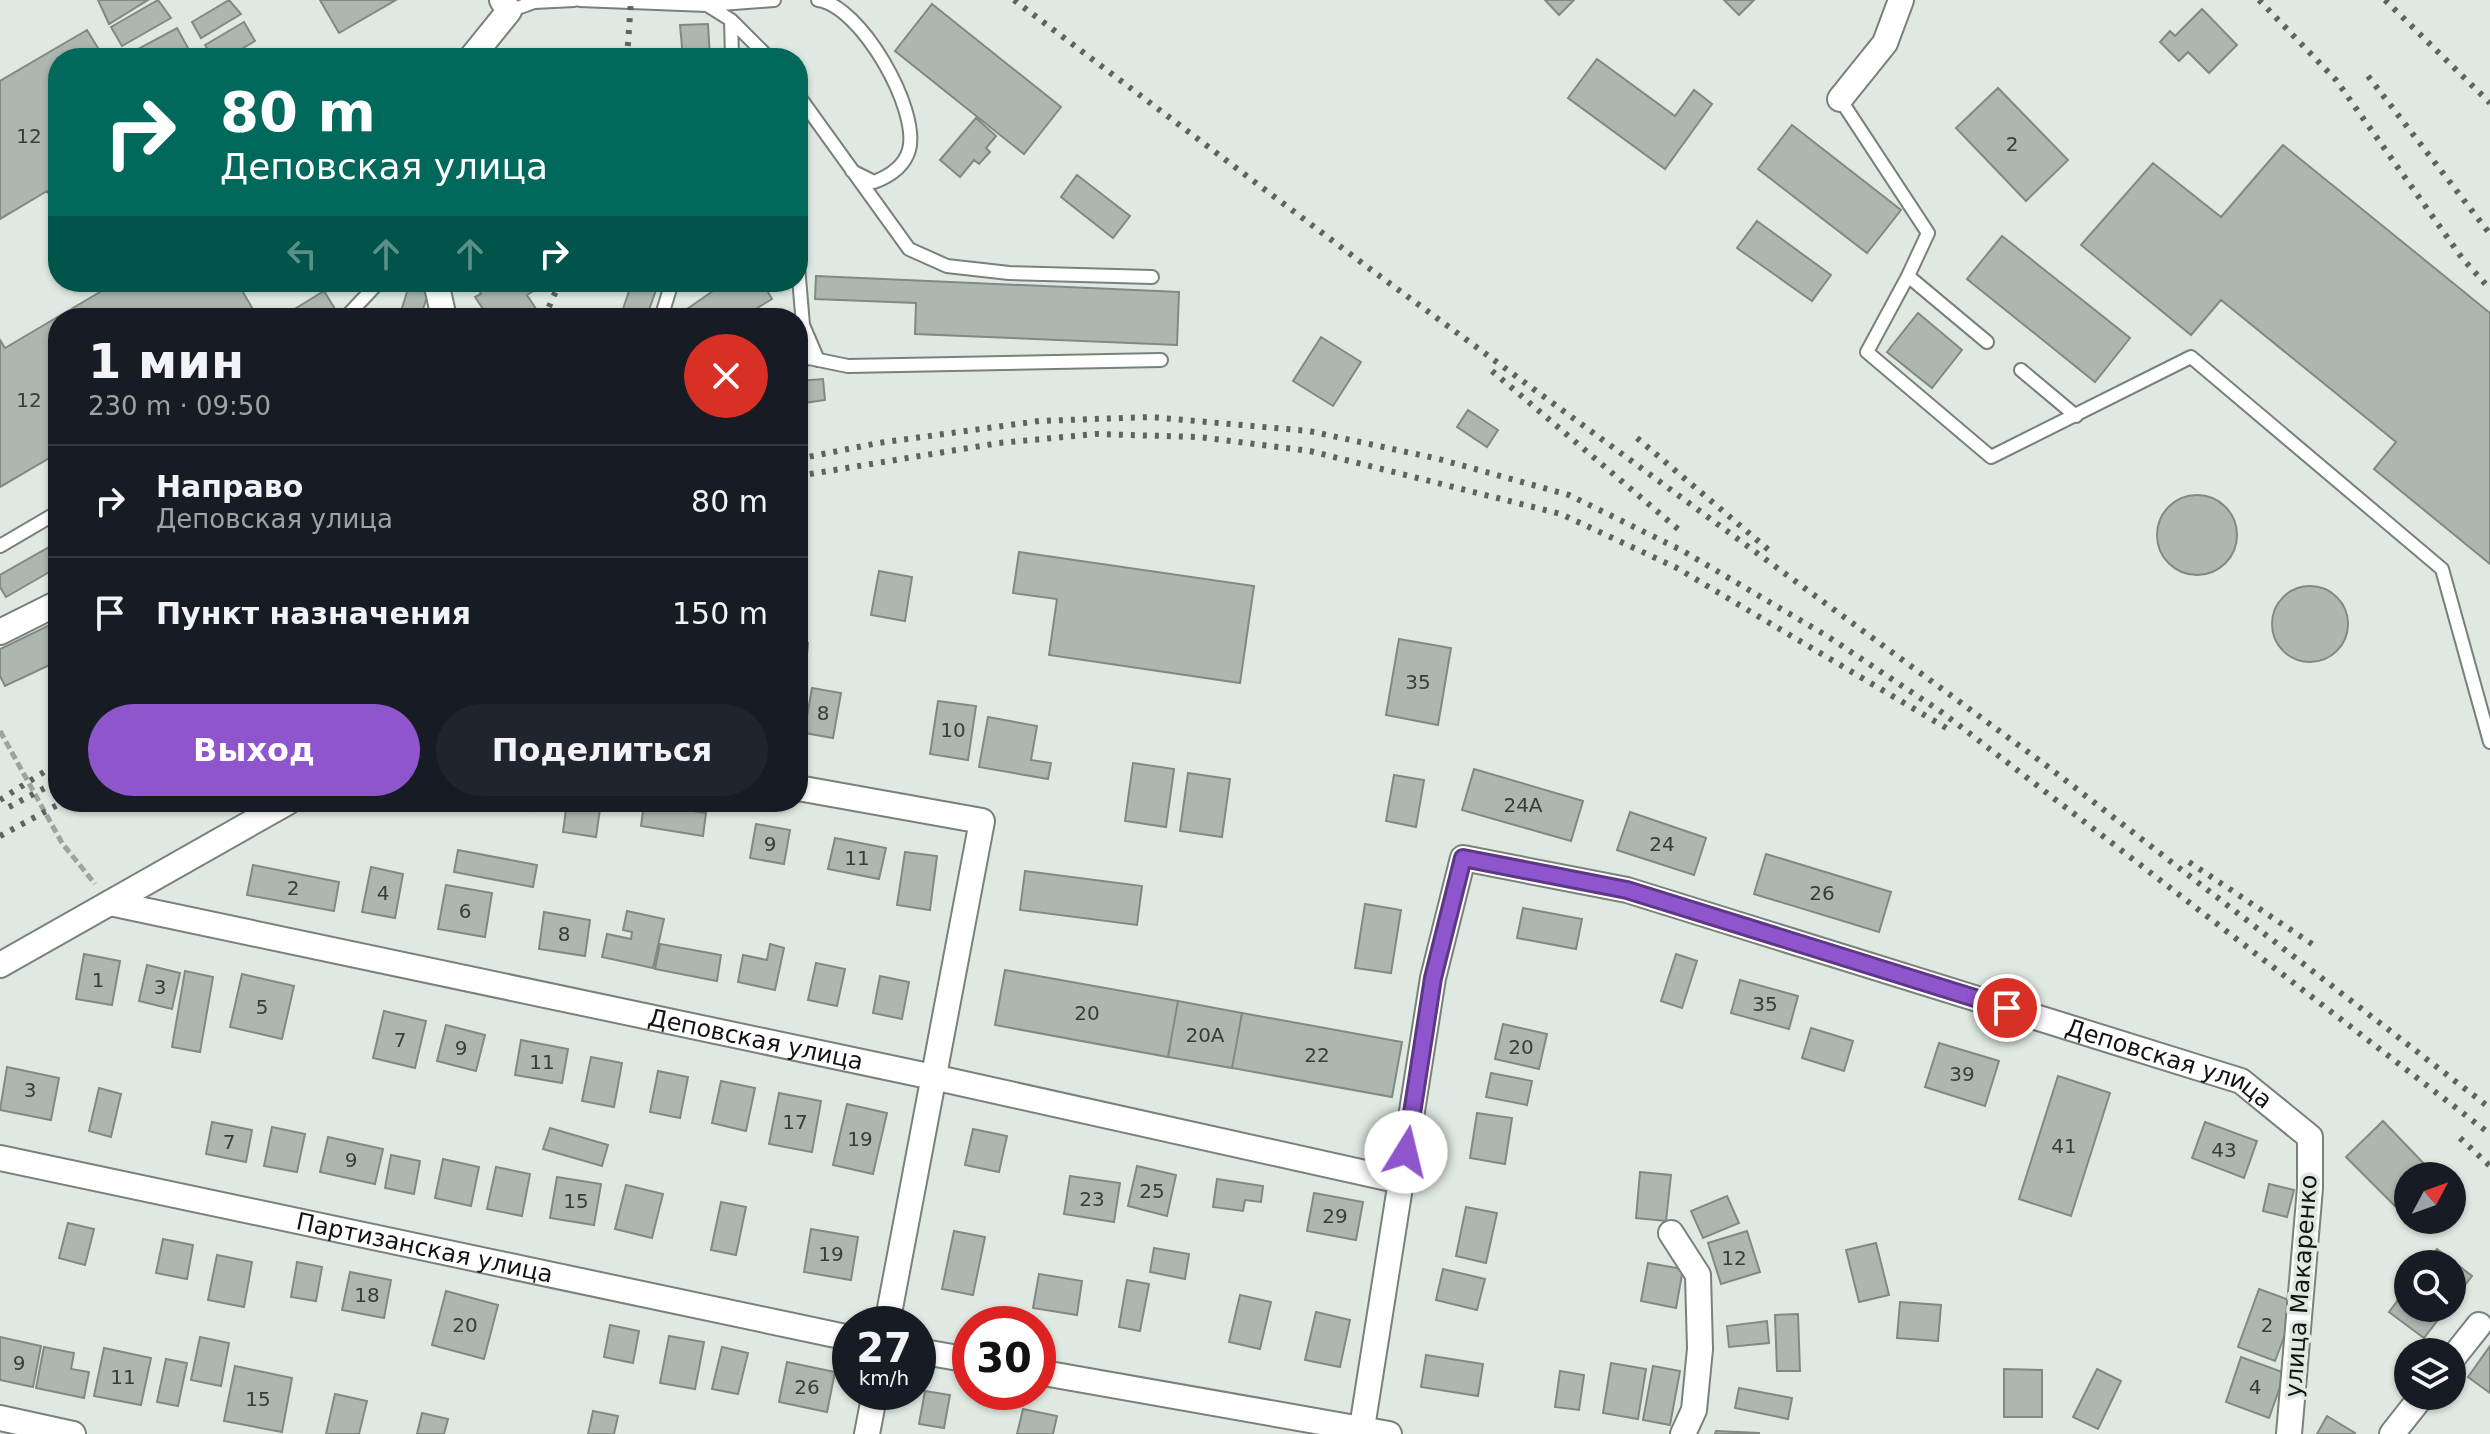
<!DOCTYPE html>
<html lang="ru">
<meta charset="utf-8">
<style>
:root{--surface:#171b24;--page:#20242c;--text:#f1f3f6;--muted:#9ea1a6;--line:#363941;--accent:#8f55cc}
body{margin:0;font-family:"DejaVu Sans",sans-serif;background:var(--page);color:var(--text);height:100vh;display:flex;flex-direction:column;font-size:30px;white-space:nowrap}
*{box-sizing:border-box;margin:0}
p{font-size:26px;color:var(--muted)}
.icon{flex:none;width:44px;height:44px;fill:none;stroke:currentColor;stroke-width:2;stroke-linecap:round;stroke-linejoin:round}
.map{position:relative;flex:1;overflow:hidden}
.drawer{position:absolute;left:48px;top:308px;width:760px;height:504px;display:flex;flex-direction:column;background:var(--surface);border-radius:32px;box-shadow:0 2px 6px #0004}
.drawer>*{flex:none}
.top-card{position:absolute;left:48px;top:48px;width:760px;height:244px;border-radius:32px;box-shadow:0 2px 6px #0004;background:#00695c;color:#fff;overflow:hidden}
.needle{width:52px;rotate:49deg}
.fabs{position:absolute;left:2394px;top:1162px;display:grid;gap:16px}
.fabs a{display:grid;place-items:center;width:72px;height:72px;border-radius:50%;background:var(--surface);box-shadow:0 2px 6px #0004;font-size:40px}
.speed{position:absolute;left:832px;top:1306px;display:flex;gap:16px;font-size:40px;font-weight:700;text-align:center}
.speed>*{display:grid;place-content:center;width:104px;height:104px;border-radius:50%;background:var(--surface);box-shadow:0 2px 6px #0004;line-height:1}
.speed small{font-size:20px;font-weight:400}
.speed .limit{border:12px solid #d22;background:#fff;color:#111}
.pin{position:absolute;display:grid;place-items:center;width:68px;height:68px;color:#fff;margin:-34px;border:4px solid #fff;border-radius:50%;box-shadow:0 2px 8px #0007}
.me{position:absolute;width:88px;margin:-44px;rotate:9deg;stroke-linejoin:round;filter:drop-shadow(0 0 6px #0008)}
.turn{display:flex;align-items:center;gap:28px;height:168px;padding:0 40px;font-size:36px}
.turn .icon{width:104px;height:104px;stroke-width:2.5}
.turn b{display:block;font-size:56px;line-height:68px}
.lanes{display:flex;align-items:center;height:76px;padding:0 40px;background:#0003;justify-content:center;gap:40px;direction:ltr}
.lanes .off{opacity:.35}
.round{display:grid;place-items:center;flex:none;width:84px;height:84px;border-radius:42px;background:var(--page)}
.summary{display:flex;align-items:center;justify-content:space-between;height:136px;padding:0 40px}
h1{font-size:48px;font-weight:600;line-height:60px}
.button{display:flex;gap:16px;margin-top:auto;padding:16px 40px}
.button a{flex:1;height:92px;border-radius:48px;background:var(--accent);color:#fff;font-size:32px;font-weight:600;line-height:92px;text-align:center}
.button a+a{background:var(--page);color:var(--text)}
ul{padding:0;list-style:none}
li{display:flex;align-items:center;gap:24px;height:112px;padding:0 40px;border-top:2px solid var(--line)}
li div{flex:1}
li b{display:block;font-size:30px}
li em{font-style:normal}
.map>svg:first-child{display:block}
</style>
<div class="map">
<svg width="2490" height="1434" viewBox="0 0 2490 1434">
<rect width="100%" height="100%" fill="#dfe9e2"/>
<path fill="#adb7b0" stroke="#808983" stroke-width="2" d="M98,0H148L109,24Z
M158,0L171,18L122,46L111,27Z
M229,0L241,14L201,38L192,22Z
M320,0H396L339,33Z
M1545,0H1574L1559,15Z
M1724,0H1754L1739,15Z
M932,4L1061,107L1024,154L895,51Z
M2202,9L2237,45L2209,73L2188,52L2179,61L2160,42L2170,31L2175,36Z
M244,22L255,41L226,58H213L205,45Z
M708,24L710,58H683L680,25Z
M177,28L188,48L169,58H128L127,55Z
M87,30L104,58H58V209L47,191L0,219V81Z
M258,49L264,58H243Z
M1597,59L1675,116L1694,90L1712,104L1665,169L1568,98Z
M1998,88L2068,160L2026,201L1956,128Z
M976,118L996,136L986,148L990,152L979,164L974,160L960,177L940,160Z
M1792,125L1901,210L1867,253L1758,169Z
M2283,145L2490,313V564L2374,469L2396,442L2221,300L2191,335L2081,245L2153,163L2221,217Z
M1077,175L1130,216L1113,238L1061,197Z
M1757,221L1831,275L1812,301L1737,248Z
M2002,236L2130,338L2095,382L1967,279Z
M816,276L1179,292L1177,345L915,334L916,303L815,299Z
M101,282H237L258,318H58V453L0,487V340L5,348L105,289Z
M410,282H419L430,288L420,318H399Z
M548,282L527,295L536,309L521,318H489L475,297L481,294L476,282Z
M632,282H659L646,318H620Z
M726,282H762L772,299L741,318H674Z
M324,291L335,309L320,318H298L293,310Z
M1918,313L1962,350L1932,388L1887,352Z
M1321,337L1361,362L1333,406L1293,381Z
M823,379L825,400L798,404V381Z
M1468,410L1498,430L1487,447L1457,427Z
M2157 535a40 40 0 1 1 80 0a40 40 0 1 1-80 0Z
M58,542V567L6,597L0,587V575Z
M1019,552L1254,586L1240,683L1049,655L1057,599L1013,593Z
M879,571L912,577L905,621L871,615Z
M2272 624a38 38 0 1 1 76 0a38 38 0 1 1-76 0Z
M58,621V661L5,686L0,676V649Z
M1399,639L1451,648L1438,725L1386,715Z
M798,642L808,643L805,680H798Z
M812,688L841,693L833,738L804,733Z
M938,701L976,706L968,760L930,754Z
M988,717L1037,726L1031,760L1051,763L1048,779L979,767Z
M1133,763L1174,769L1166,827L1125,821Z
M1474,769L1583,801L1571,841L1462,810Z
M1188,773L1230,779L1222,837L1180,831Z
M1394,775L1424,780L1416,827L1386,821Z
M479,802H529L528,811Z
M567,802H601L596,837L563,832Z
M644,804L706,813L703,836L641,826Z
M1630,812L1706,838L1694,875L1617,850Z
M756,824L790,830L784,864L750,858Z
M835,838L886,848L879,879L828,869Z
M458,850L537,865L533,887L454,872Z
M905,852L937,856L930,910L897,905Z
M1766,854L1891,892L1879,932L1754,894Z
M253,865L339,882L334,911L247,895Z
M371,867L403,874L395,918L362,912Z
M1025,871L1142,886L1137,925L1020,910Z
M446,885L492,893L485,937L438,929Z
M1365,904L1401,910L1391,973L1355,968Z
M1523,908L1582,919L1576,949L1517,938Z
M627,911L664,919L653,968L602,957L607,934L631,939L632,932L623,930Z
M544,912L590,920L585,956L539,949Z
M660,944L721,955L717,981L655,969Z
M770,944L784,948L775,990L738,982L743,955L767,960Z
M84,954L120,961L112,1005L76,999Z
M1676,954L1697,961L1682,1008L1661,1001Z
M816,963L845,969L837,1006L808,1000Z
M147,965L180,973L172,1009L139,1001Z
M1005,970L1178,1001L1168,1057L995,1025Z
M185,971L213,977L200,1052L172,1047Z
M242,974L294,986L282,1039L230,1027Z
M880,976L909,982L902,1019L873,1013Z
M1740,980L1798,996L1789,1029L1731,1013Z
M1178,1001L1242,1013L1232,1068L1168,1057Z
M384,1011L426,1021L415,1068L373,1058Z
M1242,1013L1402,1042L1392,1097L1232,1068Z
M1503,1024L1547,1034L1539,1069L1495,1059Z
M446,1025L485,1035L476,1071L437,1061Z
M1811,1028L1853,1041L1844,1071L1802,1058Z
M521,1040L568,1049L562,1083L515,1075Z
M1939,1043L1999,1061L1985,1106L1925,1087Z
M591,1057L622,1063L614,1107L582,1101Z
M7,1067L59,1078L51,1120L0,1110Z
M658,1071L688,1077L680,1118L650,1112Z
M1491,1073L1532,1081L1527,1105L1486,1097Z
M2058,1076L2110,1093L2071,1216L2019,1199Z
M721,1081L755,1088L746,1131L712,1123Z
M99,1088L121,1094L111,1137L89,1131Z
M779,1093L821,1101L812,1152L769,1144Z
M847,1104L887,1113L873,1174L833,1165Z
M1477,1113L1512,1118L1505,1164L1470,1158Z
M2383,1121L2431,1171L2426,1176H2408V1194L2395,1206L2346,1157Z
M212,1122L252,1130L246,1162L206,1154Z
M2205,1122L2257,1141L2244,1178L2192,1158Z
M272,1127L305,1134L297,1172L264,1166Z
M550,1128L608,1145L602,1166L543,1149Z
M973,1129L1007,1136L999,1172L965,1165Z
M328,1137L383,1149L375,1184L320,1172Z
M391,1155L420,1161L414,1194L385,1188Z
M443,1159L479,1167L471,1206L435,1198Z
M1137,1166L1176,1175L1167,1216L1128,1206Z
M496,1167L530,1174L522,1216L487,1209Z
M1640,1172L1671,1175L1666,1221L1636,1218Z
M1070,1176L1120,1183L1114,1222L1064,1214Z
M557,1177L601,1184L594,1225L550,1218Z
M1217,1179L1263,1186L1261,1202L1245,1200L1243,1211L1213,1207Z
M2269,1184L2294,1190L2287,1217L2263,1211Z
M626,1185L663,1194L652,1238L615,1229Z
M1314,1193L1363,1202L1356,1240L1307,1231Z
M1727,1196L1739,1223L1703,1238L1691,1211Z
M721,1202L746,1207L736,1255L711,1250Z
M1466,1207L1497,1213L1486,1263L1456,1256Z
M68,1223L94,1229L85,1265L59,1258Z
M811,1229L858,1237L851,1280L804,1272Z
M954,1231L985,1237L973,1295L942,1289Z
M1747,1231L1760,1272L1721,1284L1708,1243Z
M163,1239L193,1245L187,1279L156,1273Z
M1876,1243L1889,1295L1859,1302L1846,1250Z
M1154,1248L1189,1254L1185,1279L1150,1272Z
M2437,1249L2472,1276L2452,1302V1264H2426Z
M217,1255L252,1262L244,1307L208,1300Z
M297,1262L322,1267L316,1301L291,1297Z
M1648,1263L1683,1269L1676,1308L1641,1301Z
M1443,1269L1485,1279L1477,1310L1436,1300Z
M350,1272L391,1280L384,1318L342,1310Z
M1039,1274L1082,1281L1077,1315L1033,1308Z
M1127,1280L1149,1284L1140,1331L1119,1327Z
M2408,1287V1308H2447L2424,1338L2389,1312Z
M2259,1289L2297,1303L2275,1361L2238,1347Z
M446,1291L498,1305L484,1359L432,1345Z
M1240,1295L1271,1302L1260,1349L1229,1342Z
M1900,1302L1941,1305L1938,1341L1897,1338Z
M1316,1312L1350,1320L1340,1367L1305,1360Z
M1798,1314L1800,1371H1777L1775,1315Z
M1767,1321L1769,1343L1729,1347L1727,1326Z
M610,1325L639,1331L633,1363L604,1357Z
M669,1336L704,1342L695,1389L660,1383Z
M0,1337L41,1346L33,1387L0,1380Z
M200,1337L229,1343L221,1386L191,1380Z
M2490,1346V1393L2468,1377Z
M44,1347L74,1353L71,1369L89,1372L84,1398L36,1388Z
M722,1347L748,1353L738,1394L712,1389Z
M104,1348L151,1358L141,1405L94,1396Z
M1426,1355L1483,1364L1478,1396L1421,1387Z
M2241,1357L2285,1373L2269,1418L2226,1402Z
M166,1359L187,1363L178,1406L157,1402Z
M787,1362L835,1372L827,1412L779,1402Z
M1611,1363L1646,1369L1638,1419L1603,1413Z
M235,1366L292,1378L282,1432L224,1421Z
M1653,1366L1680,1371L1670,1425L1643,1420Z
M2004,1369L2042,1370V1417H2004Z
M2097,1369L2121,1381L2098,1429L2073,1417Z
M1560,1371L1584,1375L1579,1410L1555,1407Z
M1739,1388L1792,1398L1788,1419L1735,1408Z
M925,1391L950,1395L944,1428L919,1424Z
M335,1394L367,1401L359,1434H326Z
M1023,1409L1057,1416L1053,1434H1017Z
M593,1411L618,1416L614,1434H588Z
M422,1413L448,1419L444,1434H417Z
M2327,1416L2355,1433L2354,1434H2317Z
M1716,1431L1759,1433V1434H1715Z"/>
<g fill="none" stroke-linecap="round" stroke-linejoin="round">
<defs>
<path id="lane" d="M580,0L707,5L731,20L769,58
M818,0C860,5 920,109 909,150C904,167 890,176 874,182L852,171
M707,5L774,0
M509,11L534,2L574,0
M731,20L732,58
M798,95L909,249L947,266L1009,273L1152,277
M1840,99L1928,233L1908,276L1987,342
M798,266L803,325L818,360
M1908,276L1867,352L1991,457L2191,357L2442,569L2490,742
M345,318L379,282
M661,318L672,282
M798,361L809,358L848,366L1161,360
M2021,370L2076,416
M0,546L58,512"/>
<g id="street">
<path d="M471,58L509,11L502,0"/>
<path d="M1840,99L1885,43L1901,0"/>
<path d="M436,282L444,318"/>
<path d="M0,632L58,603"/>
<path d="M798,788L982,821L887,1324"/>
<path id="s1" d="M110,903L933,1077L1401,1181"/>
<path d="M0,965L288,802"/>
<path id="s2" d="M0,1158L850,1338"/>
<path d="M1671,1233L1698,1275L1700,1349L1694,1410L1683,1434"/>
<path d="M918,1351L970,1360"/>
<path d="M2452,1359L2479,1325"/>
<path d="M1038,1372L1389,1434"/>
<path d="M0,1418L73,1434"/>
<path d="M867,1434L875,1392"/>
<path id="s3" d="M1361,1434L1433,978L1463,858L1627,890L2241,1081L2310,1137V1188L2289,1434"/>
<path d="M2392,1434L2422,1396"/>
</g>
</defs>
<use href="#lane" stroke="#78817a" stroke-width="16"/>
<use href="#street" stroke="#78817a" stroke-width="28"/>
<path stroke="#9ca49f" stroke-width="5" stroke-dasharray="8 4" stroke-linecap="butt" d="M0,731L62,843L95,884"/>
<use href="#lane" stroke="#fff" stroke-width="12"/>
<use href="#street" stroke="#fff" stroke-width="24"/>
<path stroke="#5e6360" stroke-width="6" stroke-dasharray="4 8" stroke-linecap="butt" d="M1014,0L1366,266L2047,766L2490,1108
M2259,0L2336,80L2462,258L2490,289
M2385,0L2490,103
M627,58L631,0
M2368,76L2490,234
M544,318L560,282
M1492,371L1678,529
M1637,438L1770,551
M798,459L878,443L1039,421L1151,417L1309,431L1439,459L1569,495L1683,551L1827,636L1943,713L2490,1134
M798,476L999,443L1096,434L1198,437L1310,451L1561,514L1677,568L1953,732
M0,800L58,763
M9,807L58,781
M0,836L63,802
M2189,862L2315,946
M2460,1138L2490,1166"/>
</g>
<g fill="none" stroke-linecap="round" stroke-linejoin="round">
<defs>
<path id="route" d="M1406,1152L1433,978L1463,858L1627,890L2007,1008"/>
</defs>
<use href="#route" stroke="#5d3785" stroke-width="20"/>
<use href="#route" stroke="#8f55cc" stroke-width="14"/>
</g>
<g text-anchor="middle" stroke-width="7" stroke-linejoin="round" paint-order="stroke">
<g font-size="20" fill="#383d3a">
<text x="29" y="143">12</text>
<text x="2012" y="151">2</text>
<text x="29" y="407">12</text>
<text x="1418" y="689">35</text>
<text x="823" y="720">8</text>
<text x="953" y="737">10</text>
<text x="1523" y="812">24А</text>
<text x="770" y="851">9</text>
<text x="1662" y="851">24</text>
<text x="857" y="865">11</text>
<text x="293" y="895">2</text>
<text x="383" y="900">4</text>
<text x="1822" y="900">26</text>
<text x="465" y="918">6</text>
<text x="564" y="941">8</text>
<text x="98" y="987">1</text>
<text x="160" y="994">3</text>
<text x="1765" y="1011">35</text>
<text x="262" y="1014">5</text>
<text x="1087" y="1020">20</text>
<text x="1205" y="1042">20А</text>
<text x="400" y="1047">7</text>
<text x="1521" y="1054">20</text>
<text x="461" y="1055">9</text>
<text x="1317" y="1062">22</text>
<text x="542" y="1069">11</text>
<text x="1962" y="1081">39</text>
<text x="30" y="1097">3</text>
<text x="795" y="1129">17</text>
<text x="860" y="1146">19</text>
<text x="229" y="1149">7</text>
<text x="2064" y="1153">41</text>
<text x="2224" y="1157">43</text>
<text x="351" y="1167">9</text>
<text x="1152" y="1198">25</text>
<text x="1092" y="1206">23</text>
<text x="576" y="1208">15</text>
<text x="1335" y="1223">29</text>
<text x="831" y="1261">19</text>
<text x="1734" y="1265">12</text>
<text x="367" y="1302">18</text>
<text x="465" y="1332">20</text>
<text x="2267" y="1332">2</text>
<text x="19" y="1370">9</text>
<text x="123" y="1384">11</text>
<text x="807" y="1394">26</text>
<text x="2255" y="1394">4</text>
<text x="258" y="1406">15</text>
</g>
<g font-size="24" fill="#111412" stroke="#dfe9e2">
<text dy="8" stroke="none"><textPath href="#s1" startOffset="660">Деповская улица</textPath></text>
<text dy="8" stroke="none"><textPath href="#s3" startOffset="1322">Деповская улица</textPath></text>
<text dy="8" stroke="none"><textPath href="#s2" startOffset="434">Партизанская улица</textPath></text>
<text transform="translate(2301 1286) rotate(-86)" y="8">улица Макаренко</text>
</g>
</g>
</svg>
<div class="fabs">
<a><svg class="needle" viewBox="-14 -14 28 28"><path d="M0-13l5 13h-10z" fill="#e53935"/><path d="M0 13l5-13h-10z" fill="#9ea1a6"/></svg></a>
<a><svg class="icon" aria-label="search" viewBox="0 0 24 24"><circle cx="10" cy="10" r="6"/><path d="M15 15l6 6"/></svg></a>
<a><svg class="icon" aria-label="layers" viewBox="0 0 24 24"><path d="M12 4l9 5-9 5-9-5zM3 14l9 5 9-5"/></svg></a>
</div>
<div class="speed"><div>27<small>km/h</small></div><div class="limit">30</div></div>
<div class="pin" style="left:2007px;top:1008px;background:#d93025"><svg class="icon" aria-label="arrive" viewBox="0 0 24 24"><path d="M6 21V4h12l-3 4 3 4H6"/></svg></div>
<svg class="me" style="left:1406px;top:1152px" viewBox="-20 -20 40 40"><circle r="19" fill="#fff"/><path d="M0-13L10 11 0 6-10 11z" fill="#8f55cc"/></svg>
<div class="top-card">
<div class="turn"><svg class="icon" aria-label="right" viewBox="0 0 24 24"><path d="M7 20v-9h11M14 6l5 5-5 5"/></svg><div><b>80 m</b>Деповская улица</div></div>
<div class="lanes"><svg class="icon off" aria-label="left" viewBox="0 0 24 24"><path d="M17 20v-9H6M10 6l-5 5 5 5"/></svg><svg class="icon off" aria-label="ahead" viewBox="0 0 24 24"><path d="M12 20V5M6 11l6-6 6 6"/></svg><svg class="icon off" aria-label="ahead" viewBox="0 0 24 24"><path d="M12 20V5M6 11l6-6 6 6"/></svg><svg class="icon" aria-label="right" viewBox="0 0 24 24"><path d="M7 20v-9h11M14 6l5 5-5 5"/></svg></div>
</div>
<section class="drawer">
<div class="summary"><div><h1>1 мин</h1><p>230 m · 09:50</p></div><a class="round" style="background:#d93025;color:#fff"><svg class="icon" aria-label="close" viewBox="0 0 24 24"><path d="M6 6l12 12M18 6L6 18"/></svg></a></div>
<ul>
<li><svg class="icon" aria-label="right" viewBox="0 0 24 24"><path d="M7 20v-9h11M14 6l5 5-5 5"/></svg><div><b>Направо</b><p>Деповская улица</p></div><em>80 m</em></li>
<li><svg class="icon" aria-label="arrive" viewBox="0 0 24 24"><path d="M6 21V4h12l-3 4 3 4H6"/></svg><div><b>Пункт назначения</b></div><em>150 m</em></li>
</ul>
<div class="button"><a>Выход</a><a>Поделиться</a></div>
</section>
</div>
